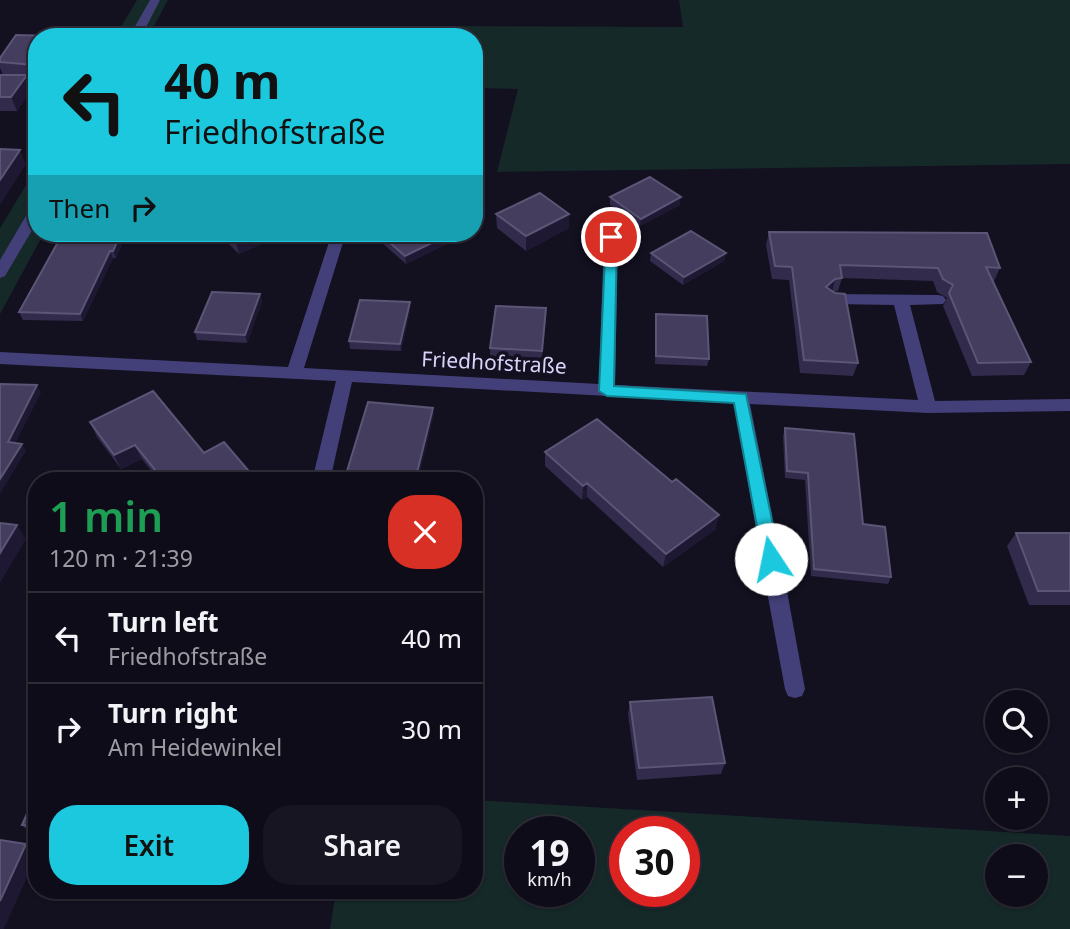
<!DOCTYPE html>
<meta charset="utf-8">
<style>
:root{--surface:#0e0c18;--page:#171521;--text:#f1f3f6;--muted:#9b9ba2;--line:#2e2c37;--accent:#1cc8de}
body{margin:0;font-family:"Noto Sans",sans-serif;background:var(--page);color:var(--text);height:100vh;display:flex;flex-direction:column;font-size:26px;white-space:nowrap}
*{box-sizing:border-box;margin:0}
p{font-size:23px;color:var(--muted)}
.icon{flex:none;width:38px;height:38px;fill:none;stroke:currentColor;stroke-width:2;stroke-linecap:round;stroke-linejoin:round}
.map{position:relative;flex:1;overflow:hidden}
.panel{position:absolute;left:28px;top:472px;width:455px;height:427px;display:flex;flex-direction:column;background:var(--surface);border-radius:28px;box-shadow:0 2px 5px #0004,0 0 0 2px var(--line)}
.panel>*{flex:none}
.guide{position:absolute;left:28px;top:28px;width:455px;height:214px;border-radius:28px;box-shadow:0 2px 5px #0004,0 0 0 2px var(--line);background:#1cc8de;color:#111;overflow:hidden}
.fabs{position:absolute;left:985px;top:690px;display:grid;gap:14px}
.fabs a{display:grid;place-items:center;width:63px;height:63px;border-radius:50%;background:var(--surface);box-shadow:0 2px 5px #0004,0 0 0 2px var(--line);font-size:35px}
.speed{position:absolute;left:504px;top:816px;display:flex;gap:14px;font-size:35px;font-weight:700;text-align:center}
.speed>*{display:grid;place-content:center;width:91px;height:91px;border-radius:50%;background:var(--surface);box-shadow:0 2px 5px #0004,0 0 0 2px var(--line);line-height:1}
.speed small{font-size:18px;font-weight:400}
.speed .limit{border:10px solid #d22;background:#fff;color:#111}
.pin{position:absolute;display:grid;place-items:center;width:60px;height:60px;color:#fff;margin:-30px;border:4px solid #fff;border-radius:50%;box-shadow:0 2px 7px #0007}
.me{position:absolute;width:77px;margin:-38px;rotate:349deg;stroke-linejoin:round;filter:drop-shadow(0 0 5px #0008)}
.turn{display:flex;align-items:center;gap:24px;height:147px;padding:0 21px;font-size:32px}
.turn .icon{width:91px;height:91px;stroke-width:2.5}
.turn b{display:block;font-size:49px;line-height:60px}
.then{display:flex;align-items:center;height:66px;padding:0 21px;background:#0003;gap:14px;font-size:26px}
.round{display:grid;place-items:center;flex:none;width:74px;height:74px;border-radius:28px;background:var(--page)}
.headline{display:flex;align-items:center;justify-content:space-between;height:119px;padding:0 21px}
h1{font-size:42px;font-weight:600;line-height:52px;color:#1e9e55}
.cta{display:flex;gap:14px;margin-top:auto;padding:14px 21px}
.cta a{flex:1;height:80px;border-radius:28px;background:var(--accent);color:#111;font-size:28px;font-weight:600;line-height:80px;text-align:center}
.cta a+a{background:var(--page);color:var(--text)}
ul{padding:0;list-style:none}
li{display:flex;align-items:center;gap:21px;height:91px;padding:0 21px;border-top:2px solid var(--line)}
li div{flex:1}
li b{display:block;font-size:26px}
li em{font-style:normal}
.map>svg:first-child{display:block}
</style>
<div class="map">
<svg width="1070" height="929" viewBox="0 0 1070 929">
<rect width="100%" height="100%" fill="#131020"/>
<path fill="#142928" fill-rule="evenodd" d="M137,0H168L148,37H115Z
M679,0H1070V164L497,172L518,89L474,88V37H430L433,26L683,27Z
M37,167V233H44L0,314V228Z
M474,800L1070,836V929H330L336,891H474ZM520,831H579V891H520ZM625,831H684V891H625ZM998,856H1036V894H998Z"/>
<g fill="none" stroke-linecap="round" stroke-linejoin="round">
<path fill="#434079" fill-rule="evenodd" d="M0,78L37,79V87L0,86Z
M776,578L783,580L786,586L805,689L802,696L795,698L788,696L785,689L766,586L769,580Z"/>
<path fill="#434079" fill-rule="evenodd" d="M150,0H160L141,37H129Z
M37,205V222L5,276L0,278V260L30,209Z
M332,233H346L304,368L599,384L604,237L611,233L618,237L615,385L918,400L894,305L833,304L825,299L833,294L938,295L943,296L946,300L943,304L910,305L935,401L1070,399V411L928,413L750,404L786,586L783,592L776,594L769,592L766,586L734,403L352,382L330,481H312L336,381L0,364V352L288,367Z"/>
</g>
<path fill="#322b4b" d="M37,37V79L28,78L32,89L17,111H0V75H3L0,68V58Z
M610,197L680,205L640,226L610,205Z
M496,214L569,228L526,251L497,228Z
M769,232L1000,268L994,281H993L1031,362L1024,375L972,376L943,306L947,298L937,292L933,281L842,278L838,291L834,292L858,363L853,376L800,373L789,280L772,279L766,245Z
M63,233H127L116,258H113L83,321L23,320L19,312Z
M218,233H286L239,254Z
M379,233H452L453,241L406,264L380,241Z
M651,253H726L724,261L683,285L650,261Z
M260,294L262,302L247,343L197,340L195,332Z
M410,302V310L401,351L350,349L349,341Z
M656,314L709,359L707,366L655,364Z
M546,316L542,358L490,356V348Z
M90,422L204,453L253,476L255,481H159L142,459L121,469L97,437Z
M785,428L863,524L891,577L888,584L811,576L805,480L785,478L783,436Z
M545,452L672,482L716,529L663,567L587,497L582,500L545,466Z
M1016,533H1070V605H1029L1007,546Z
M630,702L725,763L721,774L637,780L628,714Z
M37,791V836H33L22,825Z"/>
<path fill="#1e1832" d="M27,75L32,89L17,111L11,97Z
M20,150L26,164L0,205V180Z
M681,197L680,205L640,226L641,219Z
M569,214V228L526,251V236Z
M121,233H127L116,258L113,251Z
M249,233H286L239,254L235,239Z
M452,233L453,241L406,264L405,256Z
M110,251L113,258L83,321L80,314Z
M726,253L724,261L683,285L684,277Z
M835,279L832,292L826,287Z
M260,294L262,302L247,343L245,335Z
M410,302V310L401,351L400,344Z
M37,385L41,393L12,450L8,442Z
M433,408L434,415L418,481H415Z
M22,444L26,451L0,494V479Z
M135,445L142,459L121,469L114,455Z
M253,476L255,481H244Z
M587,483V497L582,500L583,486Z
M719,515L716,529L663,567L666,554Z
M17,525L26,539L0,583V553Z
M26,844L37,855L4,929H0V901Z"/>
<path fill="#443d5e" stroke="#5b5576" stroke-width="2" d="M16,35L54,36L37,37V61L34,65L0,62V58Z
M0,75H27L11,97H0Z
M0,149L20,150L0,180Z
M650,177L681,197L641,219L610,197Z
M540,193L569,214L526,236L496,214Z
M691,231L726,253L684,277L651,253Z
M769,232L987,233L1000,268L986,267L1031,362L978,363L949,293L953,285L943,279L938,268L840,265L842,278L835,279L826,287L835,293L845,294L858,363L804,360L792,267L775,266Z
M63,233H121L113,251H110L80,314L19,312Z
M229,233H249L235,239Z
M379,233H452L405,256Z
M212,292L260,294L245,335L195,332Z
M360,300L410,302L400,344L349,341Z
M496,306L546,308L542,351L490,348Z
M656,314L707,316L709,359L656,356Z
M0,384L37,385L8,442L22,444L0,479Z
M153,391L204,453L224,442L253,476L244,481H164L135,445L114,455L90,422Z
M368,402L433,408L415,481H344Z
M597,419L672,482L676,479L719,515L666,554L587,483L583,486L545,452Z
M785,428L854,434L863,524L885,527L891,577L814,569L808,473L787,471Z
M0,523L17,525L0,553Z
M1016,533H1070V591H1038Z
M712,697L725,763L639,768L630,702Z
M37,791V827L22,825Z
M0,840L26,844L0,901Z"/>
<path fill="#1cc8de" stroke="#128290" stroke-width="2" d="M606,234L617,237L614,386L746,394L780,559L777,564H765L763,559L734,403L607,396L599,391Z"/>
<g text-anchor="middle" stroke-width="7" stroke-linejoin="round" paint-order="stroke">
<g font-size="21" fill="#d9d4fa" stroke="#131020">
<text transform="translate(494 363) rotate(3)" y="7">Friedhofstraße</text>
</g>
</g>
</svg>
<div class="fabs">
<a><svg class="icon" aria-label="search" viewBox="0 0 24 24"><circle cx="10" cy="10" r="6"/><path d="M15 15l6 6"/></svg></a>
<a>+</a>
<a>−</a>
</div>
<div class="speed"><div>19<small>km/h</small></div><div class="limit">30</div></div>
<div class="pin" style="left:611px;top:237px;background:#d93025"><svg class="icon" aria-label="arrive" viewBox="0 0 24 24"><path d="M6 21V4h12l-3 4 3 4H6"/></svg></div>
<svg class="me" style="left:771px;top:559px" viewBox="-20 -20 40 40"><circle r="19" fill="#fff"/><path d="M0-13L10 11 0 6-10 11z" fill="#1cc8de"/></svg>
<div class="guide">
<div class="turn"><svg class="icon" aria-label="left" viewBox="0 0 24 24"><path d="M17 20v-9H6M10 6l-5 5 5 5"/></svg><div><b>40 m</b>Friedhofstraße</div></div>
<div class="then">Then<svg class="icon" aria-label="right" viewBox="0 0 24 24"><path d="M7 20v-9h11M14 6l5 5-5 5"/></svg></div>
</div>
<section class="panel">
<div class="headline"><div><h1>1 min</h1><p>120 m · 21:39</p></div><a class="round" style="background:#d93025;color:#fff"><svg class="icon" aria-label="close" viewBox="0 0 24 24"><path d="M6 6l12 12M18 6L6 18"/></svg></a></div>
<ul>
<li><svg class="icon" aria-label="left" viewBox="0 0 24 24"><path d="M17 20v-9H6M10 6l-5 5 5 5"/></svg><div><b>Turn left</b><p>Friedhofstraße</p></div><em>40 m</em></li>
<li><svg class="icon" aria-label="right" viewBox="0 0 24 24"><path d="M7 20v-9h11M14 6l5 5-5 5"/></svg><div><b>Turn right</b><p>Am Heidewinkel</p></div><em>30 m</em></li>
</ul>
<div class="cta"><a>Exit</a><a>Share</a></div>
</section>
</div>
